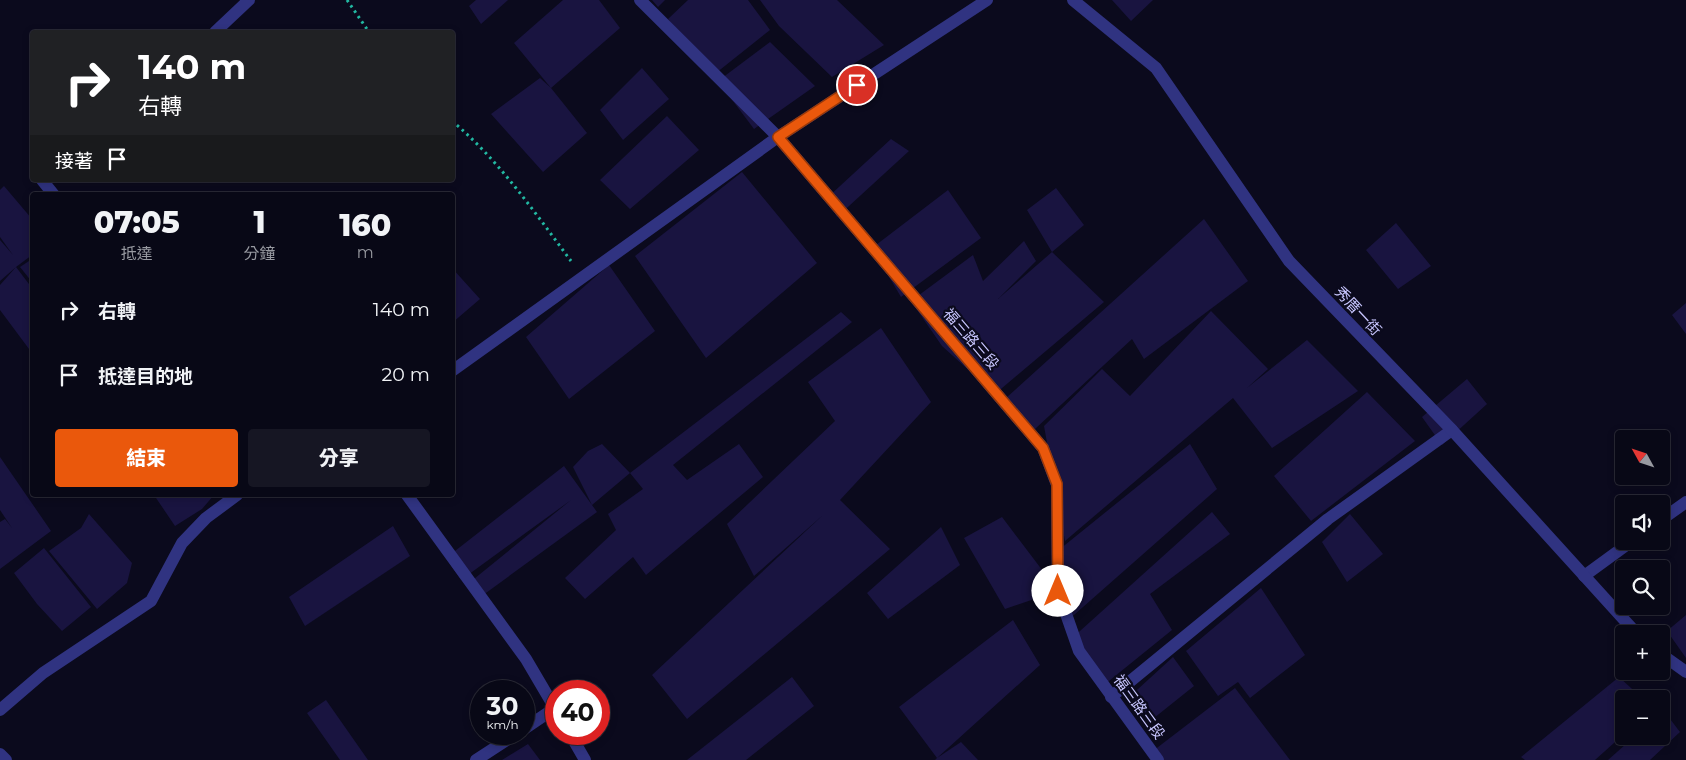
<!DOCTYPE html>
<html lang="zh-TW">
<meta charset="utf-8">
<style>
:root{--surface:#080816;--page:#161623;--text:#f1f3f6;--muted:#989aa1;--line:#292935;--accent:#ea580c}
body{margin:0;font-family:Montserrat,"Noto Sans TC",sans-serif;background:var(--page);color:var(--text);height:100vh;display:flex;flex-direction:column;font-size:19px;white-space:nowrap}
*{box-sizing:border-box;margin:0}
p{font-size:16px;color:var(--muted)}
.icon{flex:none;width:28px;height:28px;fill:none;stroke:currentColor;stroke-width:2;stroke-linecap:round;stroke-linejoin:round}
.map{position:relative;flex:1;overflow:hidden}
.drawer{position:absolute;left:30px;top:192px;width:425px;height:305px;display:flex;flex-direction:column;background:var(--surface);border-radius:5px;box-shadow:0 2px 8px #0003,0 0 0 1px var(--line)}
.drawer>*{flex:none}
.top-card{position:absolute;left:30px;top:30px;width:425px;height:152px;border-radius:5px;box-shadow:0 2px 8px #0003,0 0 0 1px var(--line);background:#202124;color:#fff;overflow:hidden}
.needle{width:32px;rotate:310deg}
.buttons{position:absolute;left:1615px;top:430px;display:grid;gap:10px}
.buttons a{display:grid;place-items:center;width:55px;height:55px;border-radius:5px;background:var(--surface);box-shadow:0 2px 8px #0003,0 0 0 1px var(--line);font-size:25px}
.speed{position:absolute;left:470px;top:680px;display:flex;gap:10px;font-size:25px;font-weight:700;text-align:center}
.speed>*{display:grid;place-content:center;width:65px;height:65px;border-radius:50%;background:var(--surface);box-shadow:0 2px 8px #0003,0 0 0 1px var(--line);line-height:1}
.speed small{font-size:12px;font-weight:400}
.speed .limit{border:8px solid #d22;background:#fff;color:#111}
.pin{position:absolute;display:grid;place-items:center;width:42px;height:42px;color:#fff;margin:-21px;border:2px solid #fff;border-radius:50%;box-shadow:0 1px 5px #0007}
.me{position:absolute;width:55px;margin:-28px;rotate:0deg;stroke-linejoin:round;filter:drop-shadow(0 0 4px #0008)}
.turn{display:flex;align-items:center;gap:18px;height:105px;padding:0 25px;font-size:22px}
.turn .icon{width:65px;height:65px;stroke-width:2.5}
.turn b{display:block;font-size:35px;line-height:42px}
.then{display:flex;align-items:center;height:48px;padding:0 25px;background:#0003;gap:10px;font-size:19px}
.eta{display:flex;justify-content:space-evenly;align-items:center;height:85px;text-align:center}
.eta b{font-size:30px;font-weight:800;line-height:35px}
.button{display:flex;gap:10px;margin-top:auto;padding:10px 25px}
.button a{flex:1;height:58px;border-radius:5px;background:var(--accent);color:#fff;font-size:20px;font-weight:800;line-height:58px;text-align:center}
.button a+a{background:var(--page);color:var(--text)}
ul{padding:0;list-style:none}
li{display:flex;align-items:center;gap:15px;height:65px;padding:0 25px}
li div{flex:1}
li b{display:block;font-size:19px}
li em{font-style:normal}
.map>svg:first-child{display:block}
</style>
<div class="map">
<svg width="1686" height="760" viewBox="0 0 1686 760">
<rect width="100%" height="100%" fill="#0b0a1d"/>
<path fill="#191440" d="M476,0H508L481,24L469,6Z
M563,0H599L620,28L551,88L587,133L543,172L491,114L540,78L551,88L514,43Z
M652,0H665L658,7Z
M688,0H748L770,30L711,77L668,19Z
M760,0H837L884,45L832,77L779,26Z
M1112,0H1153L1131,21Z
M770,42L815,86L754,129L718,81Z
M642,68L669,99L623,140L600,110Z
M667,116L699,150L630,209L600,180Z
M891,139L909,151L837,217L827,198Z
M742,172L817,263L706,358L635,256Z
M4,186L32,219V255L16,267L32,288V353L0,310V285L16,267L0,281V240L13,255L0,237V190Z
M1056,188L1084,225L1052,252L1027,210Z
M948,190L981,238L901,297L872,248Z
M1204,219L1248,281L1144,359L1132,339L1035,429L1006,398Z
M1396,223L1431,266L1398,289L1366,250Z
M1024,241L1036,261L998,299L1052,252L1104,302L995,394L942,346L911,301L973,255L983,281Z
M32,259V282L20,267Z
M609,265L655,331L569,399L526,337Z
M452,268L480,299L452,323Z
M1686,303V334L1672,315Z
M1211,311L1268,369L1247,388L1307,340L1358,391L1272,448L1233,398L1065,541L1044,426L1102,369L1130,396Z
M841,312L852,322L673,465L687,480L739,444L763,477L646,575L633,557L585,599L565,578L616,530L608,514L643,489L630,473Z
M881,328L931,402L840,500L890,549L687,719L652,675L823,515L754,576L727,524L835,421L808,382Z
M1467,379L1487,404L1442,445L1422,417Z
M1367,392L1415,441L1311,521L1274,476Z
M602,444L630,473L592,505L573,467L588,451Z
M1190,444L1217,489L1066,622L1060,549Z
M0,457L51,531L0,569V522L5,519L12,528L0,510Z
M564,466L597,512L479,598L469,583L571,500L461,580L446,558Z
M154,495H214L202,509L175,526Z
M1212,512L1230,534L1150,594L1172,630L1104,685L1070,640Z
M89,514L132,563L127,583L97,609L49,551L81,528Z
M1350,514L1383,554L1347,582L1322,542Z
M1002,517L1058,591L1005,609L964,538Z
M393,526L410,556L305,626L289,597Z
M941,527L960,565L888,619L867,593Z
M44,548L91,607L62,631L37,604L14,573Z
M1261,588L1305,655L1250,698L1238,682L1218,696L1186,651Z
M1686,615V658L1667,631Z
M1013,620L1040,665L937,758L961,742L978,760H935L937,758L899,707Z
M1173,657L1194,686L1144,726L1126,700Z
M792,677L814,706L746,760H687Z
M1619,677L1643,699H1624V734L1595,760H1525L1521,757Z
M1235,688L1290,760H1152L1149,754Z
M326,700L368,760H340L307,713Z
M1664,711L1680,732L1650,760H1608L1635,736H1661V713Z
M528,744L540,760H502Z"/>
<g fill="none" stroke-linecap="round" stroke-linejoin="round">
<path stroke="#22b8a2" stroke-width="3" stroke-dasharray="2.5 4" stroke-linecap="butt" d="M347,0L369,32
M452,121C499,160 535,213 571,261"/>
<path stroke="#303381" stroke-width="12" d="M215,32L249,0
M42,180L54,195
M452,371L778,137L987,0
M407,495L526,659L556,710
M1661,520L1686,502
M1584,576L1632,541
M1111,697L1328,519L1452,430
M0,710L43,673L151,601L182,543L206,518L237,495
M524,729L555,708
M570,734L585,760
M0,754L6,760
M476,760L516,734"/>
<path stroke="#303381" stroke-width="12" d="M640,0L778,137L1043,448L1057,485L1058,591L1079,651L1158,760
M1073,0L1156,68L1289,261L1452,430L1637,634
M1661,654L1686,672"/>
</g>
<g fill="none" stroke-linecap="round" stroke-linejoin="round">
<defs>
<path id="route" d="M857,85L778,137L1043,448L1057,484L1058,591"/>
</defs>
<use href="#route" stroke="#983908" stroke-width="12"/>
<use href="#route" stroke="#ea580c" stroke-width="9"/>
</g>
<g text-anchor="middle" stroke-width="4.5" stroke-linejoin="round" paint-order="stroke">
<g font-size="15" fill="#c8c6ff" stroke="#0b0a1d">
<text transform="translate(1358 311) rotate(47)" y="5">秀厝一街</text>
<text transform="translate(971 339) rotate(49)" y="5">福三路三段</text>
<text transform="translate(1139 707) rotate(54)" y="5">福三路三段</text>
</g>
</g>
</svg>
<div class="buttons">
<a><svg class="needle" viewBox="-14 -14 28 28"><path d="M0-13l5 13h-10z" fill="#e53935"/><path d="M0 13l5-13h-10z" fill="#989aa1"/></svg></a>
<a><svg class="icon" aria-label="sound" viewBox="0 0 24 24"><path d="M4 9h4l5-4v14l-5-4H4zM17 9q2 3 0 6"/></svg></a>
<a><svg class="icon" aria-label="search" viewBox="0 0 24 24"><circle cx="10" cy="10" r="6"/><path d="M15 15l6 6"/></svg></a>
<a>+</a>
<a>−</a>
</div>
<div class="speed"><div>30<small>km/h</small></div><div class="limit">40</div></div>
<div class="pin" style="left:857px;top:85px;background:#d93025"><svg class="icon" aria-label="arrive" viewBox="0 0 24 24"><path d="M6 21V4h12l-3 4 3 4H6"/></svg></div>
<svg class="me" style="left:1058px;top:591px" viewBox="-20 -20 40 40"><circle r="19" fill="#fff"/><path d="M0-13L10 11 0 6-10 11z" fill="#ea580c"/></svg>
<div class="top-card">
<div class="turn"><svg class="icon" aria-label="right" viewBox="0 0 24 24"><path d="M7 20v-9h11M14 6l5 5-5 5"/></svg><div><b>140 m</b>右轉</div></div>
<div class="then">接著<svg class="icon" aria-label="arrive" viewBox="0 0 24 24"><path d="M6 21V4h12l-3 4 3 4H6"/></svg></div>
</div>
<section class="drawer">
<div class="eta">
<div><b>07:05</b><p>抵達</p></div>
<div><b>1</b><p>分鐘</p></div>
<div><b>160</b><p>m</p></div>
</div>
<ul>
<li><svg class="icon" aria-label="right" viewBox="0 0 24 24"><path d="M7 20v-9h11M14 6l5 5-5 5"/></svg><div><b>右轉</b></div><em>140 m</em></li>
<li><svg class="icon" aria-label="arrive" viewBox="0 0 24 24"><path d="M6 21V4h12l-3 4 3 4H6"/></svg><div><b>抵達目的地</b></div><em>20 m</em></li>
</ul>
<div class="button"><a>結束</a><a>分享</a></div>
</section>
</div>
